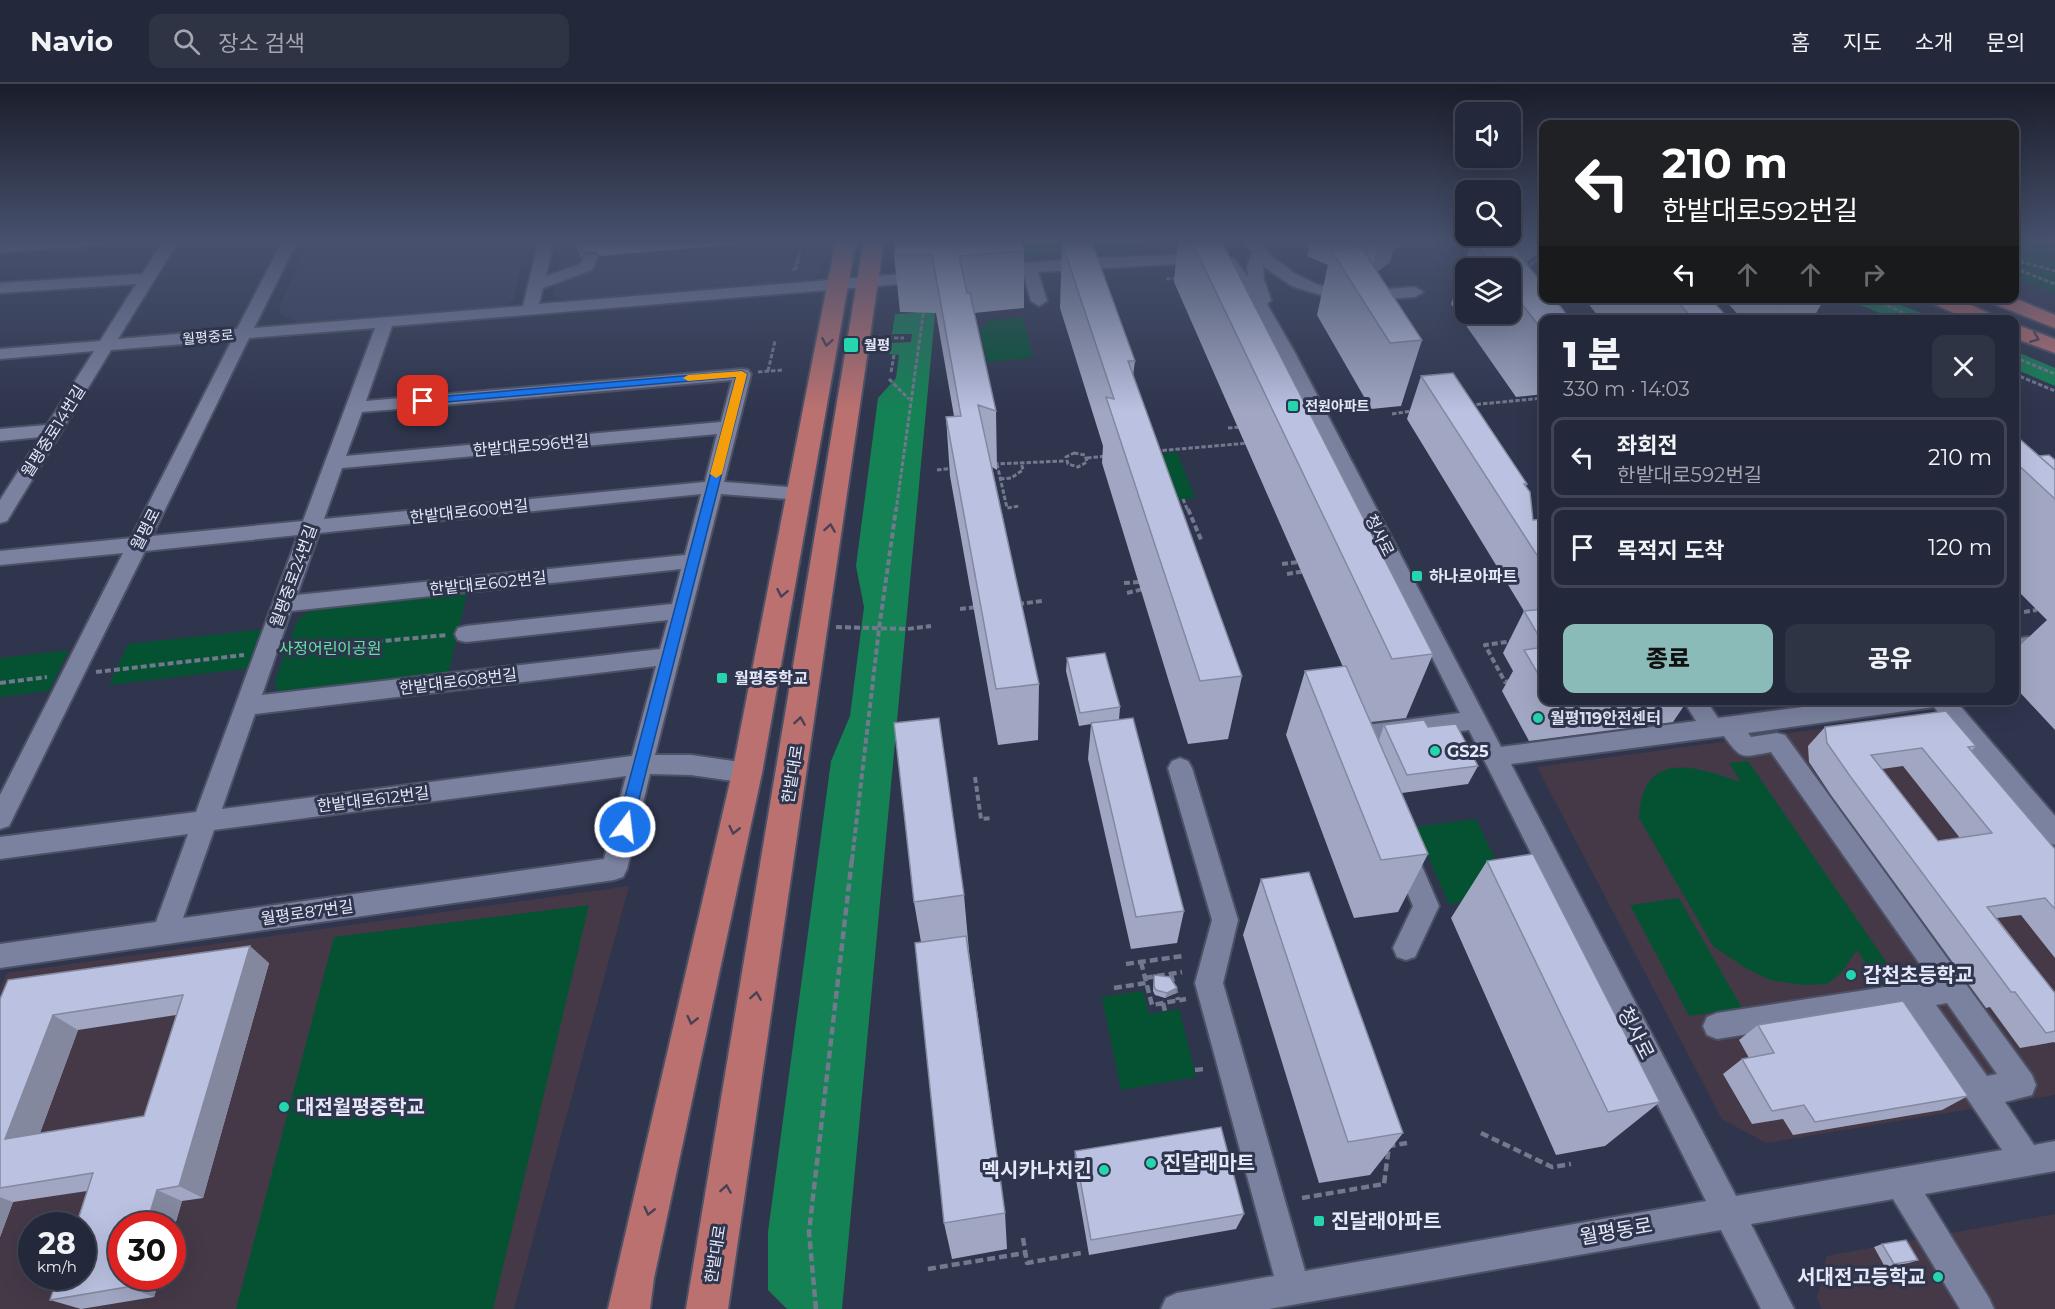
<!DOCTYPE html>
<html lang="ko">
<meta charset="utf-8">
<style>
:root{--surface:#23283a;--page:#2f3445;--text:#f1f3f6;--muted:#a3a6af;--line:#404454;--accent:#8bbbb9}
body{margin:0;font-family:Montserrat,"Noto Sans KR",sans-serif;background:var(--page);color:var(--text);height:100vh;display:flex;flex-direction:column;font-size:22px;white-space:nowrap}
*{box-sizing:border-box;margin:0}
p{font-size:20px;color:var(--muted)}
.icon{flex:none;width:33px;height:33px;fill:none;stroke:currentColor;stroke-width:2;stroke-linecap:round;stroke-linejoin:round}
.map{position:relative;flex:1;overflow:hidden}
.panel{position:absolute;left:1539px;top:231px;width:480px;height:390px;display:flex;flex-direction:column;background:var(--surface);border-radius:12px;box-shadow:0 6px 24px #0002,0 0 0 2px var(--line)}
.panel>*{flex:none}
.top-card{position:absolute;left:1539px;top:36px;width:480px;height:183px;border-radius:12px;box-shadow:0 6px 24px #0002,0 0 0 2px var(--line);background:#202124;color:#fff;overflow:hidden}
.controls{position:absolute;left:1455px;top:18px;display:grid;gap:12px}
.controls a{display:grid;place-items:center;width:66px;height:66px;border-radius:12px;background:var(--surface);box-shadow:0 6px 24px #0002,0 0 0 2px var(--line);font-size:30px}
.speed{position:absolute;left:18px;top:1128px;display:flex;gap:12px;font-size:30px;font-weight:700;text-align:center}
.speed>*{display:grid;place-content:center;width:78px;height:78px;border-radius:50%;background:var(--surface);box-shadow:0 6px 24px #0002,0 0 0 2px var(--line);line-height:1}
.speed small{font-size:15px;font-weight:400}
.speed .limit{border:9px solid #d22;background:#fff;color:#111}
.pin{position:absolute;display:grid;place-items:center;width:51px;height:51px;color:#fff;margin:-26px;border-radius:12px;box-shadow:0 3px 9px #0006}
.me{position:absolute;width:66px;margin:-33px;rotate:15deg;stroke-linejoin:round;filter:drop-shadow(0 0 4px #0008)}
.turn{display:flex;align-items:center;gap:21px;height:126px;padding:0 24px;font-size:27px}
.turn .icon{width:78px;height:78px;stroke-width:2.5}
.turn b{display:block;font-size:42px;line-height:51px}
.lanes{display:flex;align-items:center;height:57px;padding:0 24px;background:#0003;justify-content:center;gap:30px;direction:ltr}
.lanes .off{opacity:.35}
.round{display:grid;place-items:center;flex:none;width:63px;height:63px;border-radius:12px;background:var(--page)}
.headline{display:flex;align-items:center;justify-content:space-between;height:102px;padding:0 24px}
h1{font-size:36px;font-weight:800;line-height:45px}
.action{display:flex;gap:12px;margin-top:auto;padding:12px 24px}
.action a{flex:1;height:69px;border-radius:12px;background:var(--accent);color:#111;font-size:24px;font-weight:800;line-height:69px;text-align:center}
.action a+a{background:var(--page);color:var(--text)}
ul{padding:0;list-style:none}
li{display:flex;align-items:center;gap:18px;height:81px;margin:0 12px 9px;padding:0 12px;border:3px solid var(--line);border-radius:12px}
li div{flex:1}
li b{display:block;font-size:22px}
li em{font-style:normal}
header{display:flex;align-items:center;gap:36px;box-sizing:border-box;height:84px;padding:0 30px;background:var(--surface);border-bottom:2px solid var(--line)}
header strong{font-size:28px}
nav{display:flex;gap:33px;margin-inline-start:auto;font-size:21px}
.search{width:420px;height:54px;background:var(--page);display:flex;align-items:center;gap:15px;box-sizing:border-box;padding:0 21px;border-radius:12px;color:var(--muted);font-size:22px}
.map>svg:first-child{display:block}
</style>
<header>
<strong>Navio</strong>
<div class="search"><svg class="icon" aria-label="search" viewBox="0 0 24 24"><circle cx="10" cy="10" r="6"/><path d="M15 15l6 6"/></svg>장소 검색</div>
<nav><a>홈</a><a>지도</a><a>소개</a><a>문의</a></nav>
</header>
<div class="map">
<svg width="2055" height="1225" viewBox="0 0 2055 1225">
<rect width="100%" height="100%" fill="#2f354d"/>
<path fill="#383e5d" d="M310,156H527L513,217L501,223L303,240L281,231L279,223Z
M563,156H828L822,187L813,195L797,199L571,218L560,215L553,210Z"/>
<path fill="#453948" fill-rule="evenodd" d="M1916,632L2055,772V1011L1766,1059L1722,1035L1537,683Z
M629,802L514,1225H0V905L7,889ZM32,1142H82V1192H32ZM122,1142H172V1192H122Z
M2055,1130V1225H1822L1817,1214L1827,1172Z"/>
<path fill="#055233" d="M900,156H1177L1133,164L923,182Z
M2014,156H2055V210L2015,193Z
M1023,233L1033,274L987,278L980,246L991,236Z
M1177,368L1195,414L1158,418L1141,372Z
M467,509L448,591L288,609L276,606L275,597L296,539L303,531L315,525Z
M266,545L252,584L109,601L128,560Z
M69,566L49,607L0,613V574Z
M1748,677L1900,898L1880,902L1857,866L1841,889L1827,900L1803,901L1770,896L1744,883L1713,862L1639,734C1642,664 1695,682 1741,698L1729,679Z
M1476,735L1512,811L1449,820L1415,743Z
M1679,814L1742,924L1689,932L1630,821Z
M589,821L493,1225H236L334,853Z
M1143,907L1149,930L1179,925L1196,993L1121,1006L1102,913Z"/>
<path fill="#148254" d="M937,209L842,1225H787L768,1206V1148L831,677L850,632L864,523L856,482L878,314L896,294L899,271L889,270L891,259L911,258L912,250H892L895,230L915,229L918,212Z
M1845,215H1885L1937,235H1895Z
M2015,267L2055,284V302L2015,285Z"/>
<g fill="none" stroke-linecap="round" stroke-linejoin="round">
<defs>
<path id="minor" d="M43,156H112L104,161L0,168V158Z
M164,156H179L118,255L237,245L283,156H298L254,244L523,222L539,156H554L546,192L580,180L585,170H595L598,173L592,186L543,204L539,220L925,188L931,190L933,193L925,198L392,242L366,317L742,285L748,286L751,290L724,398L801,404L808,405L811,410L808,415L801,416L721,410L655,671H691L747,679L755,682L759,689L755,696L747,699L691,691L650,690L627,785L623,793L614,796L0,884V860L156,838L188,750L0,775V753L196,728L298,451L145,467L9,742L0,745V711L123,469L0,481V467L131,454L232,256L111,266L7,437L0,439V416L40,353L0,357V345L47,341L94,267L0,275V265L100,257L136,200L0,209V199L142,190ZM375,244L303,437L152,452L249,254ZM732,296L721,338L346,372L362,328ZM717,350L705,398L324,435L342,384ZM701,410L685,471L297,511L319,449ZM681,485L672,520L466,542L458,544L455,550L458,556L466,558L668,536L660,565L262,611L291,527ZM656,582L632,672L222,725L255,630ZM626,692L604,775L183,834L214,746Z
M1240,156H1257L1266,163L1268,169L1294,189L1318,201L1356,207L1415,203L1423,208L1415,213L1370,216L1327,213L1292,202L1263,182L1264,196L1271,216L1267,220L1294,267L1501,663L1696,637L1683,616H1706L1718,634L1857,616H1955L2055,732V761L2046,757L1934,623L1748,649L1751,653L1777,649L1785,651L2032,991L2036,1001L2032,1011L2005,1018L2034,1061L2055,1057V1087L1925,1110L1989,1214L1994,1225H1960L1893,1115L1751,1140L1794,1225H1761L1721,1146L1269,1225H1161L1166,1214L1177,1209L1274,1192L1195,899L1212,836L1168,684L1172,677L1180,674L1188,677L1192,684L1238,836L1223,899L1305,1187L1706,1117L1469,646L1355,661L1340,653L1336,647L1340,641L1348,638L1359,642L1460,629L1278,267L1257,229L1221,177L1224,174H1234L1248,193L1247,182L1253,167ZM1724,652C1742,677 1742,673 1771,668L1931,896L1717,929L1707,933L1703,942L1707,951L1717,955L1907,925L2002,1066L1736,1112L1511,680ZM1947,919L1997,990L1987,992L1936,921Z
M1207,170L1215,175L1212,178L1038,188L1047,217L1039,222L1031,217L1023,189L994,192L986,187C996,175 1179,171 1207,170Z
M2027,553L2055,558V574L2027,569L2014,571V555Z
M1403,756L1412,759L1439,822L1415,873L1406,876L1397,873L1393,864L1413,822L1390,767L1394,759Z"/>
<path id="major" d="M836,156H856L762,689L654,1194L650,1225H608L732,689Z
M864,156H884L728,1225H686Z
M1927,214H1955L1995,232L1998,236H1969L1930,218Z
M1986,214H2014L2055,231V244L1989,218Z
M2014,240L2055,255V269L2014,254Z"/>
</defs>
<use href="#minor" stroke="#4d5165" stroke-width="4"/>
<use href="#major" stroke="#4d5165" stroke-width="4"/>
<path stroke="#72788d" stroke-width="3" stroke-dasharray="4.5 2" stroke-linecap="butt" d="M2014,176L2055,187
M1524,177L1531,180L1544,171
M2014,184L2055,200
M793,187L800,169L796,187
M1166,195L1177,194
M1869,214L1921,236
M1812,227L1830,236
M881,254H904
M2014,273L2055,290
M768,287L775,257
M758,288L782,286
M891,288L894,271
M2014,290L2055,307
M889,295L909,315
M1470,321L1544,314
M1392,330L1412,327
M1228,344L1241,343
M1156,367L1249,359
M1074,369L1085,371L1087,378L1078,383L1068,380L1066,373Z
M1087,374L1107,372
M994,380L1065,377
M997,380L1007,424L1019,422
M937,386L954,384
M1000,395L1011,394L1023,386L1021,378
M1183,415L1188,427
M896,427L924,224"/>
<path stroke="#72788d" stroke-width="4" stroke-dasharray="6 3" stroke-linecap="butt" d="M1188,425L1202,458
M1282,480L1299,478
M1287,490L1306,487
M1124,499L1141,498
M1127,509L1143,505
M1018,520L1042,517
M960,525L977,523
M2024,528L2037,526
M836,543L907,545L931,542
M287,566L447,551
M96,588L244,571
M1510,597L1505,598L1485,561L1513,557
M0,599L47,593
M2014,609L2020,608
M975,693L981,735L992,734
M852,776L879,545L896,425"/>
<path stroke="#72788d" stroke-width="4.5" stroke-dasharray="8 4" stroke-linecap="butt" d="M1141,878L1152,921L1186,915
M1126,880L1183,872
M1171,890L1178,916
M1145,894L1182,888
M1114,904L1146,899
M1163,919L1165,927
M1195,986L1204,985
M1481,1049L1552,1083L1571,1080
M1302,1114L1384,1100L1389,1062L1407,1059
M1023,1154L1027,1179L1081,1169
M928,1185L1025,1169
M816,1225L809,1148L852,774"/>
<use href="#minor" fill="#7b829f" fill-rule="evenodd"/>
<use href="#major" fill="#bb7170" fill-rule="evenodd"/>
</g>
<path fill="#a1a7c2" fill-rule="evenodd" d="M575,156H752V159L600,172L595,168H585L581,174Z
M1178,156H1221L1433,570L1406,634L1371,638L1379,656L1384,641L1428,643L1478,682L1468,700L1402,709L1428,770L1398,828L1354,834L1286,651L1305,587L1343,583L1174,198Z
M1308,156H1410L1393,167L1390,178L1377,188L1422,256L1401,322L1371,325L1317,231L1328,181L1307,172L1309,164L1307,163Z
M1472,156H1544V166H1542L1526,179L1544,236V310L1516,313L1451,220ZM1466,184H1510V230H1466Z
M1062,159L1135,277L1133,292L1242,592L1228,655L1188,660L1102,379L1103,362L1060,224Z
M1024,167V224L974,229L996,327L997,386L992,383L1039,600L1038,656L998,661L950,392L946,333L954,332L936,229L900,228L894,171Z
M1584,214H1710L1730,236H1601Z
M1723,214H1825L1812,236H1743Z
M1421,292L1527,400L1526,402L1533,436L1544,435V616H1688L1673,638L1529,657L1502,607L1513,587L1503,569L1524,527L1407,335Z
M2014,350L2039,372L2055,376V646L2014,602V567L2047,536L2014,503Z
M1067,574L1120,623L1119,636L1184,827L1177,859L1131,865L1088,675L1091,640L1079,642L1066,587Z
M1825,643L1976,662L1971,667L2055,765V874L2021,831L1997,834L2055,909V959L2054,958L2020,964L1990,923L1986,924L1831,711L1809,678L1808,662ZM1903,682L1960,754L1938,757L1882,685Z
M1487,777L1660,1018L1605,1062L1556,1071L1451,834Z
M1261,795L1403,1049L1370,1091L1319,1099L1243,851Z
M964,811L969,867L1005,1129L1007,1165L952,1175L944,1139L921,858L914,818Z
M269,879L203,1114L182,1117L154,1213L81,1225L50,1216L87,1107L13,1118L0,1153V915ZM176,931L144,1032L40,1049L78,946Z
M1154,891L1176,909L1165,914L1155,911L1153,907Z
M1758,941L1968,1012L1942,1026L1793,1051L1783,1035L1752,1040L1723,990L1742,975L1749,974L1739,956Z
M1075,1067L1244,1130L1236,1145L1089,1171L1074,1084Z
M1882,1160L1918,1176L1909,1179L1885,1183L1874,1163Z"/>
<path fill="#83889e" d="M575,156H581L585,168L581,174Z
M1366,156H1370L1362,189L1355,193L1364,157Z
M1379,156H1410L1393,167L1390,178L1370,193Z
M1520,156H1544V163L1542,166L1510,191V184Z
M250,862L269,879L203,1114L179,1102Z
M1177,904L1176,909L1165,914L1167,909Z
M53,931L78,946L33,1068L5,1055Z
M157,1106L182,1117L172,1149V1142H146Z
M0,1113L13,1118L0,1153Z
M130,1192H160L154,1213L127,1203Z"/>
<path fill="#bbc2e1" stroke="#83889e" stroke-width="1.5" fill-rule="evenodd" d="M896,156H1020L1024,167L959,172L967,209H970L996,327L978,321L1039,600L996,605L946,333L961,332L932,171H894Z
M1091,156L1135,277H1128L1242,592L1200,597L1106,313L1114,315L1062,159Z
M1191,156H1221L1433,570L1392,575Z
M1473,156H1507L1544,201V214H1554L1571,236H1544L1543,247L1510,205V184H1495Z
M1361,163L1422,256L1390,259L1331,166Z
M1657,214H1710L1730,236H1694L1677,217L1661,219Z
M1453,289L1527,400H1524L1530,408L1533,436L1544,435V482L1421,292Z
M2014,350L2055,386V415L2014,377Z
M2049,371L2055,376V386L2039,372Z
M1544,525V561L1524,527Z
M1544,563V600L1524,566Z
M1105,569L1120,623L1080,629L1067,574Z
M1346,582L1428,770L1381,776L1305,587Z
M1946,627L1976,662L1968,663L2055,765V825L2045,814L1987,823L2055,909V947L2046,949L2015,908H2011L1850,692L1827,659L1825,643ZM1922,664L1992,749L1938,757L1871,671Z
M939,634L964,811L914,818L894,639Z
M1133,634L1184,827L1136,833L1091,639Z
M1424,636L1428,643L1456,640L1478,682L1407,691L1384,641Z
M1533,770L1660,1018L1608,1028L1487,777Z
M1309,788L1403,1049L1348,1058L1261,795Z
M966,852L1005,1129L944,1139L915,859Z
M250,862L179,1102L157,1106L146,1142H122V1192H130L127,1203L50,1216L58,1192H82V1142H76L93,1089L0,1104V915L8,896ZM183,911L144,1032L5,1055L53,931Z
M1154,891L1170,893L1177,904L1167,909L1156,906L1154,902Z
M1903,917L1968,1012L1815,1038L1804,1021L1772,1027L1742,975L1774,969L1758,941Z
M1221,1043L1244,1130L1091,1156L1075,1067Z
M1906,1156L1918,1176L1894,1180L1882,1160Z"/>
<defs><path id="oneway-chevron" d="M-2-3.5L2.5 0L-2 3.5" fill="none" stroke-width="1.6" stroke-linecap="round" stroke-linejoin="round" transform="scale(1.5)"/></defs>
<g stroke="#4b4154">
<use href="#oneway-chevron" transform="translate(2035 254) rotate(22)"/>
<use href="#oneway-chevron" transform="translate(827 258) rotate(100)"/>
<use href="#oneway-chevron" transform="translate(830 444) rotate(-81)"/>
<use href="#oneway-chevron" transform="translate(782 509) rotate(101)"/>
<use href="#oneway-chevron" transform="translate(800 637) rotate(-81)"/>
<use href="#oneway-chevron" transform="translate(734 746) rotate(103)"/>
<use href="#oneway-chevron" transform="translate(756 912) rotate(-81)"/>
<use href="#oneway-chevron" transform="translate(692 936) rotate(103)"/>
<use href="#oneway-chevron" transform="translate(726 1105) rotate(-81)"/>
<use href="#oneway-chevron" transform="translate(649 1127) rotate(103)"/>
</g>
<linearGradient id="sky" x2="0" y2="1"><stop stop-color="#1a1d2a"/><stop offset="0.48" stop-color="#47516d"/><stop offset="1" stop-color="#47516d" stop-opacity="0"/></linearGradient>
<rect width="2055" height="327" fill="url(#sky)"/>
<path fill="#1a73e8" stroke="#114b97" stroke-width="1.5" d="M742,287L747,290L632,743L630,748L625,750L619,748L617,743L736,293L423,320L417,317L423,314Z"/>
<path fill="#f59e0b" d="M742,287L747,290L722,390L716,394L710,390L736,293L688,297L683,294L688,291Z"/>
<g fill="#24d5ae" stroke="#2f354d" stroke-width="2">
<rect x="843" y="253" width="16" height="16" rx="3"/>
<rect x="1287" y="316" width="12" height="12" rx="3"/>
<rect x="1411" y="486" width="12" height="12" rx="3"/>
<rect x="716" y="588" width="12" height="12" rx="3"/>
<circle cx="1538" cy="634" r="6"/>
<circle cx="1435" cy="667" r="6"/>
<circle cx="1851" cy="891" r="6"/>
<circle cx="284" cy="1023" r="6"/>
<circle cx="1151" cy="1079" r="6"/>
<circle cx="1104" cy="1086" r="6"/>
<rect x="1313" y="1131" width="12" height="12" rx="3"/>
<circle cx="1938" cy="1193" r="6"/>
</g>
<g text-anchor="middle" stroke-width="6" stroke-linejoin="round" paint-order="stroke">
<g font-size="14" fill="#e4e8f8" stroke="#2f354d">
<text transform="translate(208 253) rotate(-5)" y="5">월평중로</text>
</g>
<g font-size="14" font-weight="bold" fill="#e4e8f8" stroke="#2f354d" text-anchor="start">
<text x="864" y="266">월평</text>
<text x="1305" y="327">전원아파트</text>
</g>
<g font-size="16" fill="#e4e8f8" stroke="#2f354d">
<text transform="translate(53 347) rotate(-58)" y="6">월평중로14번길</text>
<text transform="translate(531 361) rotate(-5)" y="6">한밭대로596번길</text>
<text transform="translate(469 427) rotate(-6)" y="6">한밭대로600번길</text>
<text transform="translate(145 445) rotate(-63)" y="6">월평로</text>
<text transform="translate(1380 451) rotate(63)" y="6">청사로</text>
<text transform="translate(293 492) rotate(-70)" y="6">월평중로24번길</text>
<text transform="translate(488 499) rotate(-6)" y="6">한밭대로602번길</text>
<text transform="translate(458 597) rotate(-7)" y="6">한밭대로608번길</text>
<text transform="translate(792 690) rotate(-81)" y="6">한밭대로</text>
<text transform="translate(373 715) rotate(-7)" y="6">한밭대로612번길</text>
<text transform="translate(307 828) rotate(-8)" y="6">월평로87번길</text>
<text transform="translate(715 1170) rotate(-81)" y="6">한밭대로</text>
</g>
<g font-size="16" font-weight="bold" fill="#e4e8f8" stroke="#2f354d" text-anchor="start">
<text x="1429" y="498">하나로아파트</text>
<text x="734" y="600">월평중학교</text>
<text x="1550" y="640">월평119안전센터</text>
<text x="1447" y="673">GS25</text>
</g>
<g font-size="16" fill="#60e2a1" stroke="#2f354d">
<text x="330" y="570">사정어린이공원</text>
</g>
<g font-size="20" font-weight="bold" fill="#e4e8f8" stroke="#2f354d" text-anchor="start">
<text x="1863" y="898">갑천초등학교</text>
<text x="296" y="1030">대전월평중학교</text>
<text x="1163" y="1086">진달래마트</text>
<text x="1092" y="1093" text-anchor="end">멕시카나치킨</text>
<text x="1331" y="1144">진달래아파트</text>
<text x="1926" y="1200" text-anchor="end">서대전고등학교</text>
</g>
<g font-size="20" fill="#e4e8f8" stroke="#2f354d">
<text transform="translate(1636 949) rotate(63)" y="7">청사로</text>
<text transform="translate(1616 1147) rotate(-10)" y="7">월평동로</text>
</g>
</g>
</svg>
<div class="controls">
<a><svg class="icon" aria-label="sound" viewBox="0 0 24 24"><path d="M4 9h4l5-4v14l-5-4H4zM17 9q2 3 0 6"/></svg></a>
<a><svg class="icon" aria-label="search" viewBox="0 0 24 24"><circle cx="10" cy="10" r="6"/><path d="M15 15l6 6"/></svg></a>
<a><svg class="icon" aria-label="layers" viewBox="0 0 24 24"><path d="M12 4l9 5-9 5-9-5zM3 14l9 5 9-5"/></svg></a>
</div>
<div class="speed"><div>28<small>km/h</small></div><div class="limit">30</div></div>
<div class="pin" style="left:423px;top:317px;background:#d93025"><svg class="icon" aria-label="arrive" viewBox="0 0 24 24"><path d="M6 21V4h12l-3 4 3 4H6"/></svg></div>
<svg class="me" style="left:625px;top:743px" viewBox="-20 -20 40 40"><circle r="17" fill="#1a73e8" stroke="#fff" stroke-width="3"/><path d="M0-11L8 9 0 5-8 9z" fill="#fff"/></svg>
<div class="top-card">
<div class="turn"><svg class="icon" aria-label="left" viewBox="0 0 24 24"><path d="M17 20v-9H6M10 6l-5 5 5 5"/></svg><div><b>210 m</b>한밭대로592번길</div></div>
<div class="lanes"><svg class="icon" aria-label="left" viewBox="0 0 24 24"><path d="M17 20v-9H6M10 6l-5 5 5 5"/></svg><svg class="icon off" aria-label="ahead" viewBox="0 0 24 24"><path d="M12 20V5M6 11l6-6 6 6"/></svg><svg class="icon off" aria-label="ahead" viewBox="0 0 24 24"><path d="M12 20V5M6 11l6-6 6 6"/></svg><svg class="icon off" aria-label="right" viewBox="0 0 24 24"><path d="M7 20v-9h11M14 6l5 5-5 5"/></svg></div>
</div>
<section class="panel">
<div class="headline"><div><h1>1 분</h1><p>330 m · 14:03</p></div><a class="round"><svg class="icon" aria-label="close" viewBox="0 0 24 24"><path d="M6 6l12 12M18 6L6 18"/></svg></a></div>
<ul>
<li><svg class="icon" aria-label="left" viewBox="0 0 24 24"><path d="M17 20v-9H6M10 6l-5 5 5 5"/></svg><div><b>좌회전</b><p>한밭대로592번길</p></div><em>210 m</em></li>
<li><svg class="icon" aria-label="arrive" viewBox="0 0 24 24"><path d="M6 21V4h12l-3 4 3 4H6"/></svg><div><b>목적지 도착</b></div><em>120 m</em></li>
</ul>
<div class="action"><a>종료</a><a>공유</a></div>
</section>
</div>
